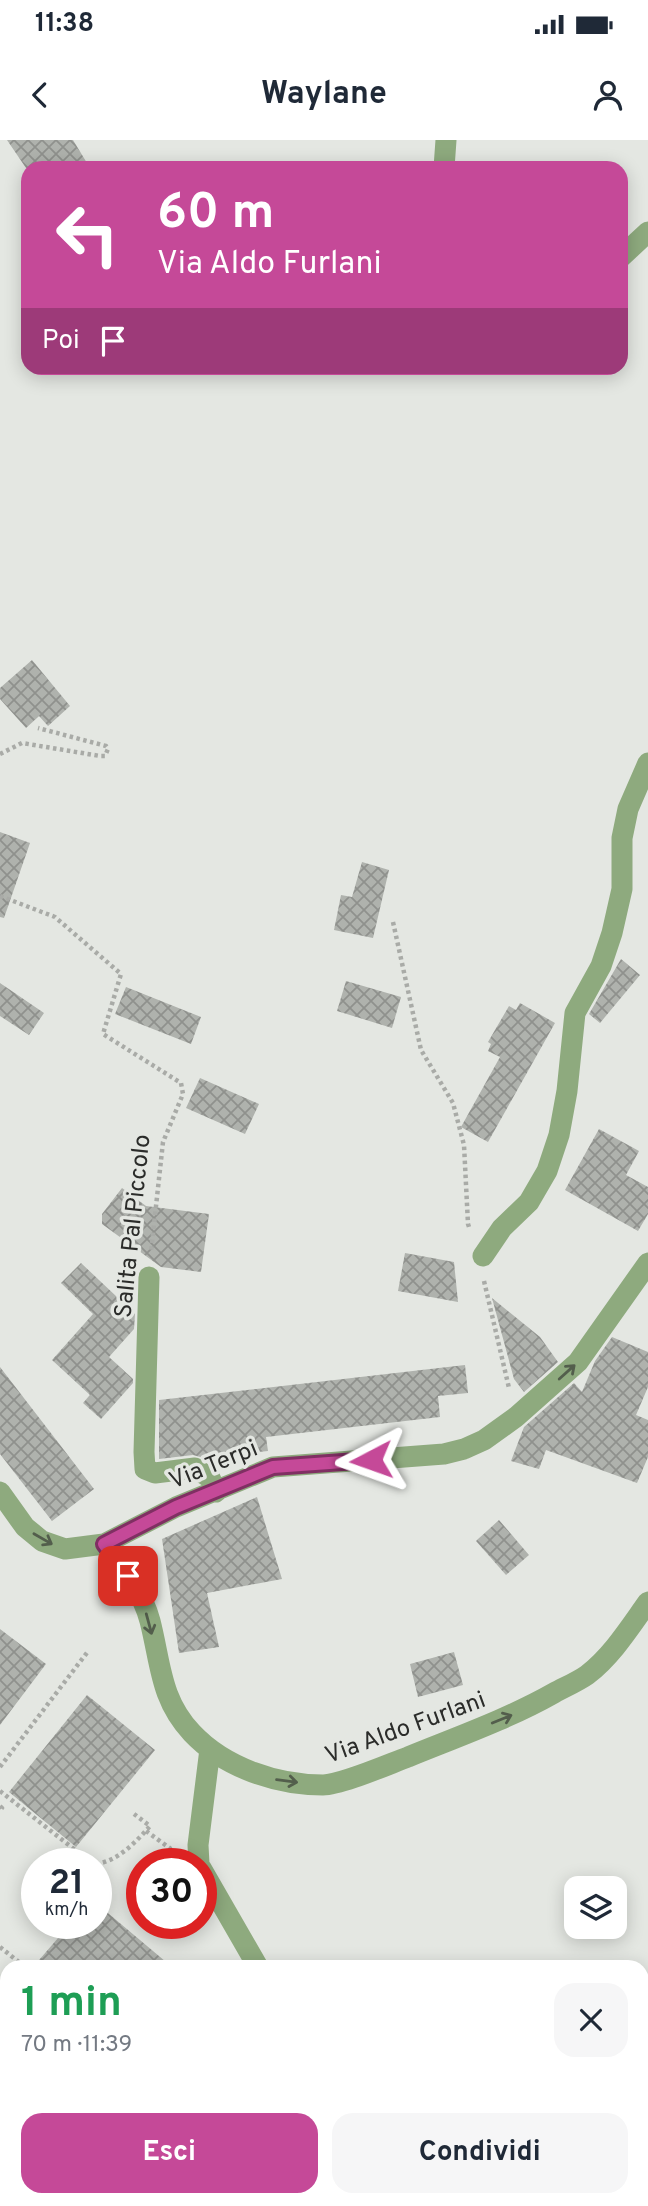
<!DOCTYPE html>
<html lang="it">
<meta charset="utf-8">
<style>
:root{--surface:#fff;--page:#f6f6f7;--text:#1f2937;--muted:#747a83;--accent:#c54998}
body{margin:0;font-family:Overpass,sans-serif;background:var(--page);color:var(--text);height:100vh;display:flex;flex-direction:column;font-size:26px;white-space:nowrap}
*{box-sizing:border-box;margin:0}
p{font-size:23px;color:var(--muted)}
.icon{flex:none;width:38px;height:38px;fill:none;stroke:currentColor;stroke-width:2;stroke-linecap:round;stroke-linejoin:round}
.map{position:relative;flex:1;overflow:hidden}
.sheet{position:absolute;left:0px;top:1820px;width:649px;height:247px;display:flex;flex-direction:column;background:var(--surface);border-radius:21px 21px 0 0;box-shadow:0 4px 18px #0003}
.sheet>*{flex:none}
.banner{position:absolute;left:21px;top:21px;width:607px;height:214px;border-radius:21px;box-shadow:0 4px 18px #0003;background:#c54998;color:#fff;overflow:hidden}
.tools{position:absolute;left:564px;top:1736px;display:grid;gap:14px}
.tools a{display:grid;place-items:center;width:63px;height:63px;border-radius:14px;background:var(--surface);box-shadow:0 4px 18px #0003;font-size:35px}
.speed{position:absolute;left:21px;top:1708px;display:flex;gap:14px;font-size:35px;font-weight:700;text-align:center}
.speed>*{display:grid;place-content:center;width:91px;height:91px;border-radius:50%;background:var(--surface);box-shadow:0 4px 18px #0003;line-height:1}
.speed small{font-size:18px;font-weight:400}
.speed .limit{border:10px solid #d22;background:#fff;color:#111}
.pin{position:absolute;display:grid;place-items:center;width:60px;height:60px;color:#fff;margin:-30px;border-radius:14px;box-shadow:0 4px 10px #0006}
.me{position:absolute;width:77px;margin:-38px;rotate:266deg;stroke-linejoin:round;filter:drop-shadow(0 0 5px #0008)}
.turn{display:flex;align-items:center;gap:24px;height:147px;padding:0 21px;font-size:32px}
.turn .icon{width:91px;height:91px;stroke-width:2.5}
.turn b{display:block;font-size:49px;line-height:60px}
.then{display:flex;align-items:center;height:66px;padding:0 21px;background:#0003;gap:14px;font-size:26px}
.round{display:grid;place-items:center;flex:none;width:74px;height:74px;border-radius:21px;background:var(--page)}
.head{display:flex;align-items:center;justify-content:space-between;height:119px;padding:0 21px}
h1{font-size:42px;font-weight:700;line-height:52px;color:#1e9e55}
.primary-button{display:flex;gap:14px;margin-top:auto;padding:14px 21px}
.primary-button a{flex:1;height:80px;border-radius:21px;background:var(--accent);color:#fff;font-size:28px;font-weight:700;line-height:80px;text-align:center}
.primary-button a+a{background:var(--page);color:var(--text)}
.status{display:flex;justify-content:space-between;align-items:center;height:49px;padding:0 35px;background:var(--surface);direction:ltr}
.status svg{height:19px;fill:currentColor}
header{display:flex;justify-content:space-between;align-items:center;height:91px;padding:0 21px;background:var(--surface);font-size:32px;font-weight:700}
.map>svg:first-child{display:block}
</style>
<div class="status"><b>11:38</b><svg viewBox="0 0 49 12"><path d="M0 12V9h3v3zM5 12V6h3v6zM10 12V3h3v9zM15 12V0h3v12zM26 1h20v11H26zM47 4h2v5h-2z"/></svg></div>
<header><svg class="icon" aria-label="back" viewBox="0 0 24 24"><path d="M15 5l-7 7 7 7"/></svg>Waylane<svg class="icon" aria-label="person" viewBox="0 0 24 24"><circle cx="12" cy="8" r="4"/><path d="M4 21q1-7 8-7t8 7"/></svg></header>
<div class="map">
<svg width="648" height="2066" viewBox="0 0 648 2066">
<defs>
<pattern id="forest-crowns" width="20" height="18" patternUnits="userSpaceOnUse" patternTransform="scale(1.75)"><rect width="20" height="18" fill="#a9ce94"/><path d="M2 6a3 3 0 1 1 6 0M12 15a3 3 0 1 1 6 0" fill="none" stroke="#92b180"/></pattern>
<pattern id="building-cross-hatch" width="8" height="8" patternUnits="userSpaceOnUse" patternTransform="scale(1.75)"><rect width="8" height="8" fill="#afb2ad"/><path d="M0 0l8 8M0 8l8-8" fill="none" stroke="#8f918d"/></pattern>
</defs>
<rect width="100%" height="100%" fill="#e4e7e2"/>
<path fill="url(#forest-crowns)" d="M648,1838V1897L642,1910V1843Z
M642,2054L648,2056V2066H582L591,2060H642Z
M404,2060H474L465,2066H401Z"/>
<path fill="url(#building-cross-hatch)" d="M7,0H73L90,28H26Z
M32,520L70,566L48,586L39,576L26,588L0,559V548Z
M0,692L30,703L4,778L0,777Z
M362,722L389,730L373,798L334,790L341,755L352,757Z
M621,819L640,835L600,883L589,874Z
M346,841L401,857L392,888L337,871Z
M0,843L44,873L29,895L0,876Z
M126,847L201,877L191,904L115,874Z
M520,863L555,883L488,1002L461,987L500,917L488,911L491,904L488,902L509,866L516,870Z
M200,938L259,964L245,994L186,968Z
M599,989L639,1011L626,1035L648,1047V1074L638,1091L565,1050Z
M122,1048L146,1066L209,1074L201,1132L161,1127L102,1084V1074Z
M405,1113L454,1122L458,1162L398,1151Z
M81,1123L135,1174L134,1189L109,1217L133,1239V1243L101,1279L83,1263L90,1255L52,1220L93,1174L61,1143Z
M492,1158L540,1197L558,1222L524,1252L514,1239Z
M612,1197L648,1212V1247L636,1275L648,1280V1317L637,1343L546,1310L539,1329L511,1321L524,1287L574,1243L582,1252L595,1221Z
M465,1225L468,1253L438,1256L440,1277L266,1297L268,1311L204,1318L193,1315L159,1319V1260Z
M0,1227L94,1349L52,1381L0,1314Z
M257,1357L282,1439L207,1453L219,1507L179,1513L162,1399Z
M499,1380L529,1415L506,1435L476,1401Z
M0,1489L46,1524L0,1585Z
M454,1512L463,1545L418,1557L410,1524Z
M87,1555L155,1610L76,1707L9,1652Z
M96,1763L172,1827H33L71,1783H96Z"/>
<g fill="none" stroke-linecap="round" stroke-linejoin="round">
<path stroke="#a9aba7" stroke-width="4.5" stroke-dasharray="3.5 3.5" stroke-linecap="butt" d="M0,614L22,603L100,616H105L108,609L106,606L38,588
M0,756L55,777L121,834L103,894L181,943L183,954L163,1002L151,1112
M393,782L421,910L453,963L464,1005L468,1084L470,1090
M484,1141L509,1248
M0,1627L89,1510
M0,1651L93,1724
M0,1666L2,1668L0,1670
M146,1691L171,1709
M96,1724C118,1721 136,1702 150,1686L134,1674
M0,1807L25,1827"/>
<path stroke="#8eaa7e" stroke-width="21" d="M444,28L446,0
M621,117L648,92
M483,1116L502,1088L529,1062L547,1031L559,995L567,951L575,873L601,826L612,793L622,749V698L628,669L648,623
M149,1137L144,1312L145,1329L155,1333L195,1328L210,1338L216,1352
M0,1352L25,1387L42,1401L65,1409L104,1404L176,1367L273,1327L444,1314L464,1309L484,1300L516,1277L578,1222L648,1123
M104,1404C123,1428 142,1451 150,1481C161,1524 160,1559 192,1593C225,1628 277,1645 323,1645C341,1645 389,1624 408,1617C457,1597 508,1579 554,1553C565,1547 577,1542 587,1535C612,1516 630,1487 648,1462
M199,1724L198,1705L210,1609
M201,1728L258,1827
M0,1862L7,1868
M279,2066L294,2060"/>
<path stroke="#628c48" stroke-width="21" d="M642,1965L648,1954
M0,2028L7,2034
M39,2060L47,2066
M525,2066L536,2060"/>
</g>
<defs><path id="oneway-shaft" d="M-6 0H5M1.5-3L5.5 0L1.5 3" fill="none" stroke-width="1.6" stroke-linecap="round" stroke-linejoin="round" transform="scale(1.75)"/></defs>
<g stroke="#535e4c">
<use href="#oneway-shaft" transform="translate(567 1232) rotate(-42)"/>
<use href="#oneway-shaft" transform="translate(43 1399) rotate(30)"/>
<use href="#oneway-shaft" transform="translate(149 1484) rotate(75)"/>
<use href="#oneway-shaft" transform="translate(502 1579) rotate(-22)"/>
<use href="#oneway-shaft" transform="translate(287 1641) rotate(7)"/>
</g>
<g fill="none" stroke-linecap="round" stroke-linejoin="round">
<defs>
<path id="route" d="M128,1436L104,1404L176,1367L273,1327L371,1320"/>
</defs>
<use href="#route" stroke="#802f63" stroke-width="18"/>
<use href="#route" stroke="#c54998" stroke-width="12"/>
</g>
<g text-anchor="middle" stroke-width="7" stroke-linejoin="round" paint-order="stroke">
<g font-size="24" fill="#2b2c2a" stroke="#e4e7e2">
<text transform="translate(132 1086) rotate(-84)" y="8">Salita Pal Piccolo</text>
<text transform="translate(213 1324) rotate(-22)" y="8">Via Terpi</text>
<text transform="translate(405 1587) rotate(-20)" y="8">Via Aldo Furlani</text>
</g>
</g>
</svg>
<div class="tools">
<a><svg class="icon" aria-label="layers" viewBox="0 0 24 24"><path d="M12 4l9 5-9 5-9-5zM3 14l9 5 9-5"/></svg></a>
</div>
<div class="speed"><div>21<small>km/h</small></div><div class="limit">30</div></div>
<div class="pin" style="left:128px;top:1436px;background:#d93025"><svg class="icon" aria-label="arrive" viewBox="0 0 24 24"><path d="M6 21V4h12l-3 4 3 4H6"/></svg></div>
<svg class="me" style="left:371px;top:1320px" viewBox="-20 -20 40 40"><path d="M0-17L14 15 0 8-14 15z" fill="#c54998" stroke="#fff" stroke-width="4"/></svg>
<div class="banner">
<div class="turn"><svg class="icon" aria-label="left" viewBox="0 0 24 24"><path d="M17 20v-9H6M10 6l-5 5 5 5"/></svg><div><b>60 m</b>Via Aldo Furlani</div></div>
<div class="then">Poi<svg class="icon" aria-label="arrive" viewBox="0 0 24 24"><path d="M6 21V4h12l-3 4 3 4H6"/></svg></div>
</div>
<section class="sheet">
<div class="head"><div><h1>1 min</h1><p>70 m · 11:39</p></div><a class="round"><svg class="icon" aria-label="close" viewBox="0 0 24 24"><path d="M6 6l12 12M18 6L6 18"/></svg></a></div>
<div class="primary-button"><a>Esci</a><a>Condividi</a></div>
</section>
</div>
